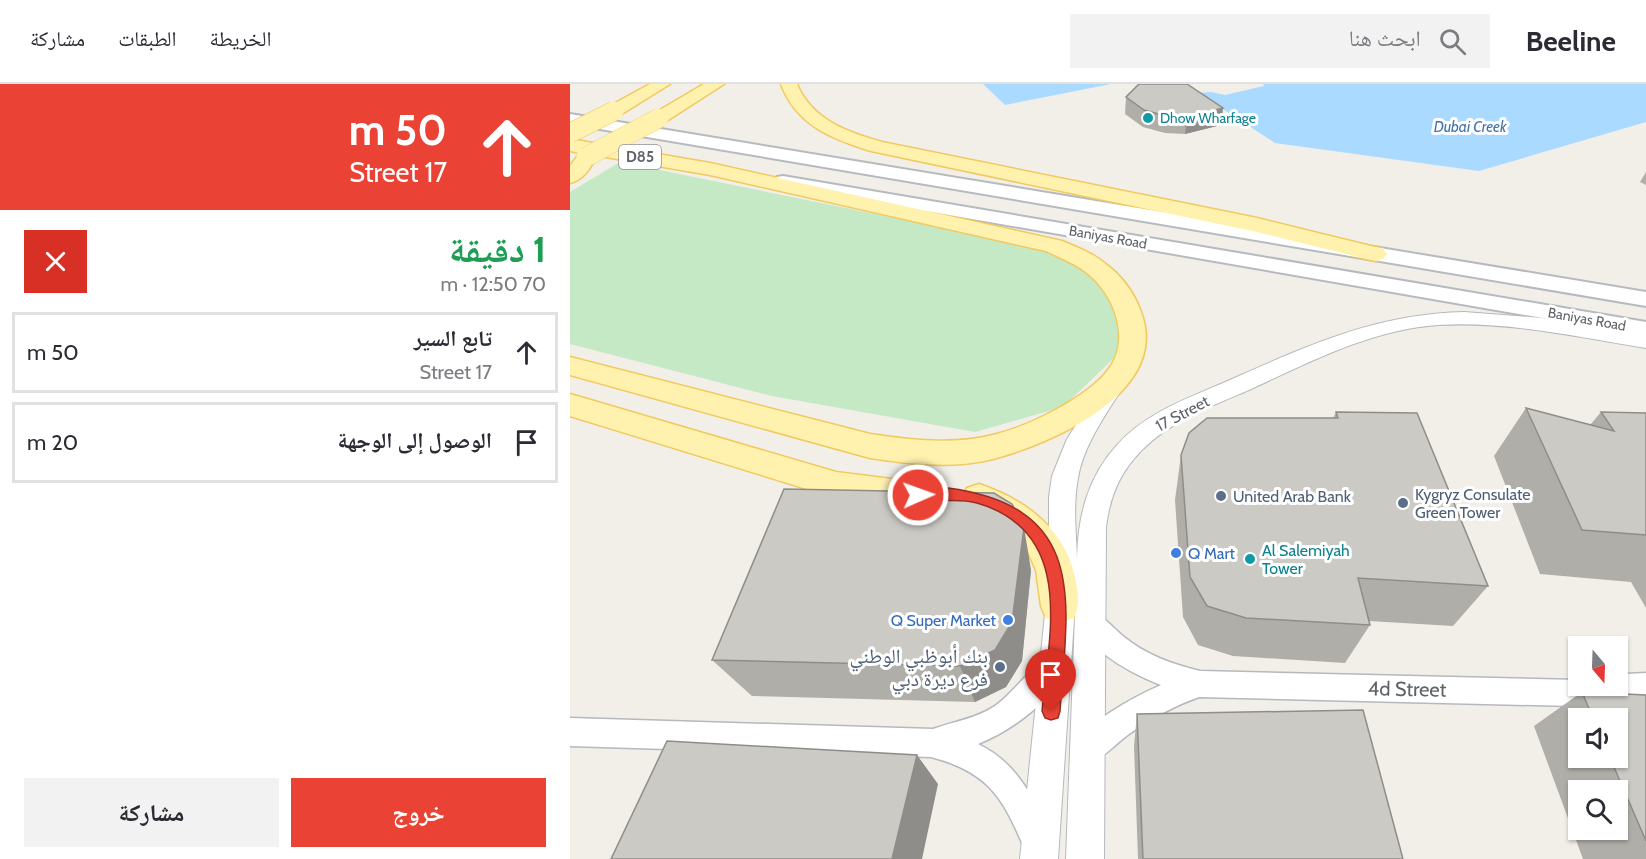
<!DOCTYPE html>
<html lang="ar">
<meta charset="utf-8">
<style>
:root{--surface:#fff;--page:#f2f2f3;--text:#2b2b33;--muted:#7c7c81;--line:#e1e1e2;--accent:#ea4335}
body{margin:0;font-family:Cabin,"Noto Naskh Arabic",sans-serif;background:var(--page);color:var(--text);direction:rtl;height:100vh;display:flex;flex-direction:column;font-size:22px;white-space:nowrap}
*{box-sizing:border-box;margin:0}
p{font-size:20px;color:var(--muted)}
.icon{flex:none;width:33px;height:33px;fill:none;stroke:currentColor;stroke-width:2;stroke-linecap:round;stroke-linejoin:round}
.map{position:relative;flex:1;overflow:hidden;direction:ltr}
.drawer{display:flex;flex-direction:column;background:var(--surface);width:570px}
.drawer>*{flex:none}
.guide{background:#ea4335;color:#fff;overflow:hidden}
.needle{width:39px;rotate:161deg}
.tools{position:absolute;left:998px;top:552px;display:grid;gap:12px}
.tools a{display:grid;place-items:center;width:60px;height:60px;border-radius:0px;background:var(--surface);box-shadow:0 2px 4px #0004;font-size:30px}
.pin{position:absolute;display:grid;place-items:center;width:51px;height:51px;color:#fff;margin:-62px -26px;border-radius:50% 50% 50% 0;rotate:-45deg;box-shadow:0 0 6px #0007}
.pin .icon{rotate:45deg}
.me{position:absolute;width:66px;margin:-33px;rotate:88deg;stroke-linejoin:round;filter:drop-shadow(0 0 4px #0008)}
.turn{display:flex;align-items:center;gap:21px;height:126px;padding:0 24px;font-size:27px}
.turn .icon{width:78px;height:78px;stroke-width:2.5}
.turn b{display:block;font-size:42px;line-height:51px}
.round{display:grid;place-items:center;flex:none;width:63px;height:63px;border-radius:0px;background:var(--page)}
.summary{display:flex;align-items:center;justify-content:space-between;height:102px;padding:0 24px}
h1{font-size:36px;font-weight:700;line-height:45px;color:#1e9e55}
.button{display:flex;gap:12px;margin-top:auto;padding:12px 24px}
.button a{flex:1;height:69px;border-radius:0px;background:var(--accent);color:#fff;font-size:24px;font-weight:700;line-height:69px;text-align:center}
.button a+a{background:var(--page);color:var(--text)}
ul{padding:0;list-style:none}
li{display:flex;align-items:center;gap:18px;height:81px;margin:0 12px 9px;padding:0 12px;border:3px solid var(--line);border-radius:0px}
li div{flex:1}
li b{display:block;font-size:22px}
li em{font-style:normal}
header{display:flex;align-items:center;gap:36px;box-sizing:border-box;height:84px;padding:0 30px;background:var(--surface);border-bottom:2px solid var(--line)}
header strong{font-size:28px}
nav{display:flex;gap:33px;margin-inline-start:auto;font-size:21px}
.search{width:420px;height:54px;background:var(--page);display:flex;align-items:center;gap:15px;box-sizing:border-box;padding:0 21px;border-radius:0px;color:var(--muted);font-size:22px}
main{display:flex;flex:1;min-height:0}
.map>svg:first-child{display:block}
</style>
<header>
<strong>Beeline</strong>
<div class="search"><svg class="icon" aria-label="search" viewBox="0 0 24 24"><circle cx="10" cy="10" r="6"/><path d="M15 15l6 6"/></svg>ابحث هنا</div>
<nav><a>الخريطة</a><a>الطبقات</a><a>مشاركة</a></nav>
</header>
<main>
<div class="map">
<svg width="1076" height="775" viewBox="0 0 1076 775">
<rect width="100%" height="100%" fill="#f1efe8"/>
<path fill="#c5e8c5" d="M50,78L492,168L533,192L550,239L546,272L493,323L405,348L202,312L0,260V108Z"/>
<path fill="#aadaff" d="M413,0H541L435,21Z
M693,0H1076V38L909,87L705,59L628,9L641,8L655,11L694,2Z"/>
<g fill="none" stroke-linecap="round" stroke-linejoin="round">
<defs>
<path id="minor" d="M521,527C534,532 543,544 554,553C576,571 602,580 630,587L1008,596V602H1047V593L1055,590L1076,589V633L1043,623L629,613C604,622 581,634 559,650C545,660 534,674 518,680L508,676L504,666C515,638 564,613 591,601C561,589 523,570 508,538L512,530Z
M485,568L494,572L498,581C482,617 443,646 408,660C448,679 465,716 481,755L477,766L466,770L455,766C433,713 418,688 361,673L0,662V634L363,645C385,637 405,635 425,622C445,608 466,576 485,568Z"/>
<path id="tertiary" d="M894,228L972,234L1076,250V264C1008,253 937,237 868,241C800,246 740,278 679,306C642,322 601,337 572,366C550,388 540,412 536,443L534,775H496L506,505L488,775H450L479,491V413L482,392L497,355L537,293L545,290L553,293L556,298C538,328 514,359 508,394C503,420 506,448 507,474C508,431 518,393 547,361C576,328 621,313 660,296C739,261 806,230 894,228Z"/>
<path id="secondary" d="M0,30L1076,208V222L0,40Z
M213,92L1076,238V252L207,101L204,97L207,93Z"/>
<path id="primary" d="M80,0H100L50,31H38L35,27L38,23Z
M134,0H154L95,38H83L80,34L83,30Z
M211,0H227C242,36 277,48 312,58L687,134L813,165L817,170L813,175L805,177L687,148L301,67C262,55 226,41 211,0Z
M0,55L140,79L492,157C506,163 521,168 533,178C550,190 564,208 571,228C601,308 483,359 423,375C383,385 340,380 300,374L0,291V273L300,350C340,356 383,361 423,351C457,343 517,314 538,286C562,255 544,210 517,189C505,179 490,174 476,167L140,91L24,71L26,73C20,85 13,96 0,99V82L10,69L0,67Z
M0,310L266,388L337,397L349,401L354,410L349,419L337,423L266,414L0,332Z
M409,400C456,416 497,446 506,498C508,512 510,521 504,534L490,539L476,534L471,522L466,486L458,468L431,441L397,424L392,414L397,404Z"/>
</defs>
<use href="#minor" stroke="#b5b8bc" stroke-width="3"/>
<use href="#tertiary" stroke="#b5b8bc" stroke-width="2"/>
<use href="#secondary" stroke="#b6babf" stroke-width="4"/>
<use href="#primary" stroke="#f2c960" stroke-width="3"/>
<use href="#minor" fill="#fff" fill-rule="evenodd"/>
<use href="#tertiary" fill="#fff" fill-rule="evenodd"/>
<use href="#secondary" fill="#fff" fill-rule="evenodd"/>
<use href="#primary" fill="#fff2af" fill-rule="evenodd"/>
<defs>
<path id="primary-bridge" d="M0,49L44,27
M16,73L89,34"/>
</defs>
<use href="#primary-bridge" stroke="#f2c960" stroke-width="20" stroke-linecap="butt"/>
<use href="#primary-bridge" stroke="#fff2af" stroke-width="19"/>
</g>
<path fill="#afaea9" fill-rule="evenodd" d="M556,13L653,24L651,41L615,50L595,49L573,43L555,30Z
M1076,88V101L1070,98Z
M956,324L1020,341L1031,328L1076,329V524L1061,498L970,490L924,372Z
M766,328L918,502L883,542L799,537L800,541L775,579L663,572L628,561L613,533L605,416L611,371L763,334Z
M461,486L452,577L436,603L405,618L182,612L142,576Z
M1012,608L1076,611V775H1013L964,642ZM1008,634H1047V674H1008ZM1008,706H1047V746H1008Z
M567,630L833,775H568L564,662Z"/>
<path fill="#8f8d8a" d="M653,24L651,41L615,50L617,33Z
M454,443L461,486L452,577L436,603L405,618L390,582Z
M347,671L368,700L352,775H322Z"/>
<path fill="#cccac5" stroke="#8f8d8a" stroke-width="1.5" d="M569,0H617L653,24L617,33L596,32L574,26L556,13Z
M956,324L1044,347L1031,328L1076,329V451L1012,446Z
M766,328L847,329L918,502L788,494L800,541L676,534L637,522L620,493L611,371L619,349L637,334H768Z
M214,405L424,409L442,420L454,443L442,538L425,566L390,582L142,576Z
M1012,608L1076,611V757L1040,674H1047V634H1023Z
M793,626L833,775H573L567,630Z
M97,657L347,671L322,775H41Z"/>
<path fill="#ea4335" stroke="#982c22" stroke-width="1.5" d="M378,404C519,423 498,518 490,627L488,634L481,636L475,634L472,627C479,550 506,448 407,419C386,413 360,420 343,415L341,411L343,407Z"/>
<g fill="#0f9aa8" stroke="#fff" stroke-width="2">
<circle cx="578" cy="34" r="6"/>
<circle cx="680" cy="475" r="6"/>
</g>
<g fill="#5c6f8a" stroke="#fff" stroke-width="2">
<circle cx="651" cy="412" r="6"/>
<circle cx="833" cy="419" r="6"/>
<circle cx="430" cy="583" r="6"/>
</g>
<g fill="#3f7fe0" stroke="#fff" stroke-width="2">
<circle cx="606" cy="469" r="6"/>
<circle cx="438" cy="536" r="6"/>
</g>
<g text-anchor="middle" stroke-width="6" stroke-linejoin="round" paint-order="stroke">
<g font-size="14" fill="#0d838f" stroke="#fff" text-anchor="start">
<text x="590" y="39">Dhow Wharfage</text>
</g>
<g font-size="14" fill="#5f6368" stroke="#fff">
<text transform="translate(538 153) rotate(10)" y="5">Baniyas Road</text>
<text transform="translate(1017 235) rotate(10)" y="5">Baniyas Road</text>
</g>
<g font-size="15" font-style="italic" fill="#4174aa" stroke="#fff">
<text x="900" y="48">Dubai Creek</text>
</g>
<rect fill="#fff" stroke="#8f9295" stroke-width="1.5" x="49" y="61" width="42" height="24" rx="4.5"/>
<g font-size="15" font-weight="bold" fill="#5f6368">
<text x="70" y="78">D85</text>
</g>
<g font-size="16" fill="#5f6368" stroke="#fff">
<text transform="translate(612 329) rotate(-28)" y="6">17 Street</text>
</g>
<g font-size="16" fill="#4e5e75" stroke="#fff" text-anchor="start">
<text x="845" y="416">Kygryz Consulate<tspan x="845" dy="18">Green Tower</tspan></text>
<text x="663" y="418">United Arab Bank</text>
</g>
<g font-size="16" fill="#0d838f" stroke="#fff" text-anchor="start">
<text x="692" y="472">Al Salemiyah<tspan x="692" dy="18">Tower</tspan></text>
</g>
<g font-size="16" fill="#366cbe" stroke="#fff" text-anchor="start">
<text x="618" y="475">Q Mart</text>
<text x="426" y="542" text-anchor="end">Q Super Market</text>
</g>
<g font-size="20" fill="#4e5e75" stroke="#fff" text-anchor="end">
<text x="418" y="579">بنك أبوظبي الوطني<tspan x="418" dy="23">فرع ديرة دبي</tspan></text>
</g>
<g font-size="20" fill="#5f6368" stroke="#fff">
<text transform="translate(837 605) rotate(1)" y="7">4d Street</text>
</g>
</g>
</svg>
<div class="tools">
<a><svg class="needle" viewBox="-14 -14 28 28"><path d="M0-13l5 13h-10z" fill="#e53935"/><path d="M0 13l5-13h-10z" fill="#7c7c81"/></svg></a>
<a><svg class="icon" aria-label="sound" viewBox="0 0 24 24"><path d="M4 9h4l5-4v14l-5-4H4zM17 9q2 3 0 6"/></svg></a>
<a><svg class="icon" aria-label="search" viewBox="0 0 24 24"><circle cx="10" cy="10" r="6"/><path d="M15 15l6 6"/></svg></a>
</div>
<div class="pin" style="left:481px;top:627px;background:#d93025"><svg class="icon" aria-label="arrive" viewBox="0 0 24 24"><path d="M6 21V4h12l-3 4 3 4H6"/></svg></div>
<svg class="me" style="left:348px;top:411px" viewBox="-20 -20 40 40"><circle r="17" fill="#ea4335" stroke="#fff" stroke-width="3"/><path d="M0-11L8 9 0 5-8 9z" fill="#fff"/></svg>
</div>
<section class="drawer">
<div class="guide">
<div class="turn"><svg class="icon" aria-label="ahead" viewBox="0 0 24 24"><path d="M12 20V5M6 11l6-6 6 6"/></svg><div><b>50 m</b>17 Street</div></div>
</div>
<div class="summary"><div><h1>1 دقيقة</h1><p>70 m · 12:50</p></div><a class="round" style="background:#d93025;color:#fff"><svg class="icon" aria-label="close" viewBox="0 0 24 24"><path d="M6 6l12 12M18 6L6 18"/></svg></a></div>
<ul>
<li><svg class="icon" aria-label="ahead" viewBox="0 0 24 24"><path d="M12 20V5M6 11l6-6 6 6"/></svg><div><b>تابع السير</b><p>17 Street</p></div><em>50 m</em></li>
<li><svg class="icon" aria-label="arrive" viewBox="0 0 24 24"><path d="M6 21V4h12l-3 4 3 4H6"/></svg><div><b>الوصول إلى الوجهة</b></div><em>20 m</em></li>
</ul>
<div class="button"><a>خروج</a><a>مشاركة</a></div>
</section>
</main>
